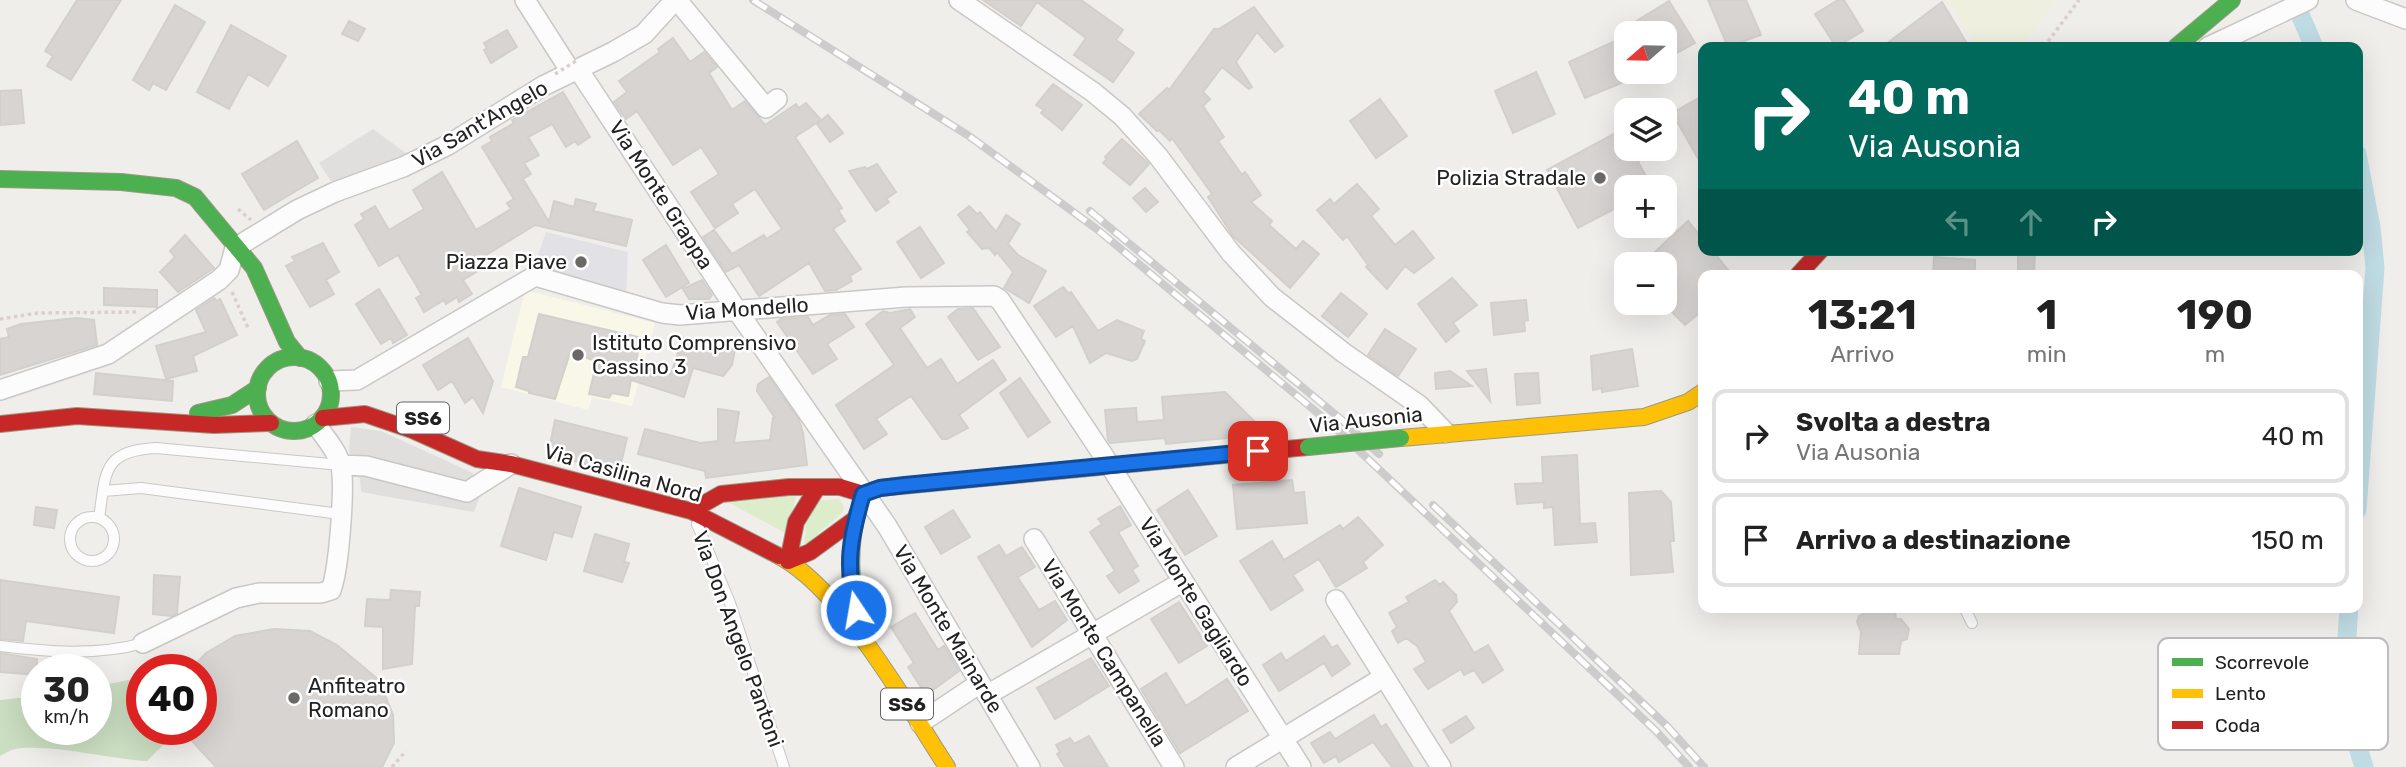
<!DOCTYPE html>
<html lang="it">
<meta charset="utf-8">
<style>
:root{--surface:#fff;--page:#f6f6f6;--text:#222;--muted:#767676;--line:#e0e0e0}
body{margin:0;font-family:Rubik,sans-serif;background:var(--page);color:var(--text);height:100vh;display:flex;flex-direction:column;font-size:26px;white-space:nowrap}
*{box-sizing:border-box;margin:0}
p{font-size:23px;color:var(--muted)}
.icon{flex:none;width:38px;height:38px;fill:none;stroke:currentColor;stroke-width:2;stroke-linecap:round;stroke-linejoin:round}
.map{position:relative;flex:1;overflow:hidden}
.sheet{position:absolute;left:1698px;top:270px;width:665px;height:343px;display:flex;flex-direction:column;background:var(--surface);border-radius:14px;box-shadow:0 7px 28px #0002}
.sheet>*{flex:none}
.guide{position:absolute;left:1698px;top:42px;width:665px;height:214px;border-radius:14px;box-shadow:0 7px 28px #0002;background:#00695c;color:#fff;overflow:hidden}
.needle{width:46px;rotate:250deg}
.tools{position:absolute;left:1614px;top:21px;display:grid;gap:14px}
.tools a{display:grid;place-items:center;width:63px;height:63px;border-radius:14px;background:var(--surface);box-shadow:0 7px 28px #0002;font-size:35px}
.speed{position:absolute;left:21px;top:654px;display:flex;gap:14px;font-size:35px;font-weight:700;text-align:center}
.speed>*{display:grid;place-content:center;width:91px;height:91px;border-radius:50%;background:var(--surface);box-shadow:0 7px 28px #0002;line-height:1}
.speed small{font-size:18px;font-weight:400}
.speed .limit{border:10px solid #d22;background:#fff;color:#111}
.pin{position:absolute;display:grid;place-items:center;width:60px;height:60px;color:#fff;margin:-30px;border-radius:14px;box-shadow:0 4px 10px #0006}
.me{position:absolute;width:77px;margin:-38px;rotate:348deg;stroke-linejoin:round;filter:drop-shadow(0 0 5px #0008)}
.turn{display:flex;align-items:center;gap:24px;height:147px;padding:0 35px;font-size:32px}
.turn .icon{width:91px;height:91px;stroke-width:2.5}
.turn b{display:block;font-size:49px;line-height:60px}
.lanes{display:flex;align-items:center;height:66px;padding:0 35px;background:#0003;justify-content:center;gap:35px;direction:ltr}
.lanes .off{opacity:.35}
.eta{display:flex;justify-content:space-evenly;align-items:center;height:119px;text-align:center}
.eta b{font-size:42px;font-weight:700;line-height:49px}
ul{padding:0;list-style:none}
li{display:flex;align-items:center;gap:21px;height:94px;margin:0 14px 10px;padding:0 21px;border:4px solid var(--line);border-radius:14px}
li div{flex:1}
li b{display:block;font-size:26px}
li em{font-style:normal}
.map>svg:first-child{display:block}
</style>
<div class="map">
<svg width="2406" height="767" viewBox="0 0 2406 767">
<rect width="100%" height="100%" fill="#f0eeeb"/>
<path fill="#f8f7e8" d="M525,290L655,323L632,406L592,397L588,410L501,387Z"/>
<path fill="#efefdf" d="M1948,0H2057L2020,47H1976Z"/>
<path fill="#ddeccb" d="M797,492L787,534L722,499Z
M839,499L844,507L843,512L804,546L808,504L812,501Z"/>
<path fill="#cbdec1" d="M142,677V730H169L170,738L147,761C111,759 47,743 15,749C10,750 4,754 0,756V700L37,696V730H96V687Z"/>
<path fill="#e0dfde" d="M373,129L407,154L335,187L319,163Z
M351,427L381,431L473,473L472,484L480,496L474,512L361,492L360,478L355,476L349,449Z"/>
<path fill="#e2e1e5" d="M546,232L628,252L626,299L532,272Z"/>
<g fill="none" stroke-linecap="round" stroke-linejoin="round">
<path stroke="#bfdbe3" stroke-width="19" d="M2299,12L2314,47
M2357,154L2371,227L2375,268L2357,510
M2349,607L2346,653L2349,718L2364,767"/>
</g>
<path fill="#d7d4d2" stroke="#d3d0cc" stroke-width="2" d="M77,0H121L71,80L47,66L53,56L45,51Z
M983,0H1081L1123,30L1116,40L1134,53L1113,82L1074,55L1086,38L1037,2L1021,26Z
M1708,0H1746L1761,35L1728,47Z
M1838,0H1844L1863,31L1836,47L1815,14Z
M1669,1L1695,43L1664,60V33H1617Z
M1942,2L1969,47H1882Z
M175,5L205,22L166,90L153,83L149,90L133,80Z
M1254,7L1283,46L1275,52L1257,32L1236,62L1252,87L1249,89L1222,67L1203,92L1210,99L1203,106L1224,137L1218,141L1242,175L1245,172L1261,195L1251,202L1272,221L1269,225L1296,249L1303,241L1319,254L1290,288L1233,236L1208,197L1212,194L1172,138L1170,141L1159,130L1157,131L1139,114L1167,88L1169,90L1214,29H1219Z
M349,21L365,29L358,41L342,34Z
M231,25L286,56L268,86L248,74L229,109L197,92Z
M507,30L517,47L491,63L484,50L487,49L484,43Z
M1626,36V81L1585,98L1569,62Z
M673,38L690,62L704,52L717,67L709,73L732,110L745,101L765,125L796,104L799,108L806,103L821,120L795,137L842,208L838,210L845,221L833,229L861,269L850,276L852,281L836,290L825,291L809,263L759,296L739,265L726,272L703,237L714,230L732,254L764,235L766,239L782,229L755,189L732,204L738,213L715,228L691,192L719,174L701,147L673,165L637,111L626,119L614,102L627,92L619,81L660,52L658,49Z
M1536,72L1555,114L1513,133L1495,91Z
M1053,84L1082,105L1062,130L1041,113L1044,110L1036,105Z
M21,90L24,123L0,125V91Z
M563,92L590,137L578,145L575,141L566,147L552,124L528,137L539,155L524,163L531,174L523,179L549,222L554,201L574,207L576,199L596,204L593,211L632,220L626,246L535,225L473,263L478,271L463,280L472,294L459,302L457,297L446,304L444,300L424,312L416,298L422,295L398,255L379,266L355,225L364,219L361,214L375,206L389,230L424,209L413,190L442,172L476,230L511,209L507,203L514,199L482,147L492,141L490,137L514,123L512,120Z
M1703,96V167L1672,113Z
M1380,99L1407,136L1376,158L1350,121Z
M828,115L843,133L830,142L817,124Z
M1621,130L1626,139V149H1631L1652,187H1626V203L1578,228L1547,170Z
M1122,139L1149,164L1130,185L1103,163L1107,159L1105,157Z
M297,141L318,178L264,210L242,174Z
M877,164L896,192L886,199L889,202L876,211L849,171L865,167L867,169Z
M1357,184L1379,209L1371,216L1395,245L1413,231L1434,258L1414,273L1405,266L1387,289L1366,267L1368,265L1347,236L1343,240L1317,210L1330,199L1334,204Z
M1145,188L1158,202L1146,212L1133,198Z
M969,206L977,214L980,212L996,232L1006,215L1020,224L1008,244L1018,255L1046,271L1029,303L1004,288L1013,272L997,252L995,255L989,248L982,249L967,232L970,230L958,215Z
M1688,221L1703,239V250H1712L1732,275H1703V310L1685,325L1664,304V264H1642Z
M920,227L944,263L921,278L897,242Z
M185,235L214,268L178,292L160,272L175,257L170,251Z
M323,243L339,272L326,280L334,294L310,307L286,266L295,261L292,257Z
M666,245L689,283L666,297L643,260Z
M2018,250H2035L2034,275H2018Z
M1934,257L1975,260V275H1933Z
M1452,278L1477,305L1453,323L1459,331L1446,342L1418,304Z
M702,280L712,295L709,299H689L683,289Z
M1063,287L1069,294L1071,292L1098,331L1117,320L1144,331L1141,339L1145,341L1137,359L1132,361L1106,353L1090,363L1073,326L1056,337L1034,306Z
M104,288L157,290V307L104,305Z
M379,289L407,335L393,343L391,338L381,344L356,304Z
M1341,293L1367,314L1348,337L1322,316Z
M214,298L217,301L220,299L237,335L193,356L197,371L166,379L156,346L206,332L196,310Z
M1526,300L1528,320L1524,321L1525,331L1494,335L1491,303Z
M973,308L1000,347L978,360L948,317L958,309Z
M910,309L915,317L900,328L927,368L941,359L957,384L993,360L1006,380L959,415L968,428L947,439H942L911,396L876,419L887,434L864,449L836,405L894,365L866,324L883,311L890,313Z
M539,314L642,338L635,364L671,374L683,338L735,350L732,365L723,376L693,368L684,397L631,380L628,396L612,393L609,398L589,394L597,361L570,353L555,399L529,393V391L516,387L523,357H528Z
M845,314L854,327L827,344L837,359L813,374L777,322L781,319L808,317L813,325L830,315Z
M76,318L94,320L97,345L0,375V339L9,337L7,329L21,324Z
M1385,329L1416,349L1398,376L1368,355Z
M468,338L493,381L483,413L473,397L465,403L452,381L438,390L423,365Z
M1632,349L1638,386L1602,392V388L1593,390L1591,356Z
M1486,369L1490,401L1467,371Z
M1450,371L1472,386L1436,389L1435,373Z
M96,373L173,381L172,401L94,394Z
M1538,373L1540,403L1517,405L1515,374Z
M769,377L799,420L803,433L807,465L706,478L705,471L638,454L645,429L700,443L718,441V409L739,412L734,443L770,440L773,418H775L757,391L758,384Z
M1020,378L1050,422L1028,437L1000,393Z
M1225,392L1267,434L1166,444L1165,438L1110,443L1108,440L1105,410L1136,408L1137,422L1164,420L1162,397Z
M555,420L627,438L619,472L548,455Z
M1577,455L1580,524L1595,523L1597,542L1555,545L1553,507L1544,508V502L1517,504L1515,484L1543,483L1542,457Z
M1292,480L1294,493L1304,492L1307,523L1237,529L1233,485Z
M519,488L581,507L572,537L554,532L546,560L501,546Z
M1188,490L1217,536L1185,555L1157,510Z
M1661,491L1671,502L1674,541H1670L1673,572L1631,575L1629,493Z
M1120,506L1131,525L1118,532L1138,566L1132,570L1139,581L1119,593L1107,576L1115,571L1090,532L1102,524L1098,519Z
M36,507L57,510L54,528L34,525Z
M953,510L970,537L941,554L925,527Z
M1358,517L1383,545L1363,562L1367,568L1336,587L1319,559L1293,575L1303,590L1271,610L1240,561L1272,541L1284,560L1340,525L1343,529Z
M595,534L629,544L624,562L629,563L622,582L584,571Z
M999,545L1006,556L1022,547L1035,567L1018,577L1020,581L1039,610L1055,601L1067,620L1032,647L978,557Z
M154,575L180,577L177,613L172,616L153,614Z
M0,580L119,597L114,633L26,621L23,641L0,639Z
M1435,580L1440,585L1443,582L1456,595L1457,602L1449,611L1474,653L1488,645L1503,670L1483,683L1474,670L1464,675L1461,669L1428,689L1414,669L1426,662L1417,646L1406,638L1398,643L1392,631L1397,627L1389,613L1409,602L1406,597Z
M391,590L420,592L419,606H415L412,664L383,669V627L365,626L367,599L390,600Z
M1179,602L1207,646L1179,663L1151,619Z
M1869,611H1895L1896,619H1901L1909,629L1907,639L1901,641L1899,654H1859L1861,632L1857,622L1859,616Z
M915,613L938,650L944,646L959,671L926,695L908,667L914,663L891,627Z
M274,629L310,631L337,645L379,680L393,715L394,743L382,767H216L182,730H201V670H190L206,653L235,636Z
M1324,636L1332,648L1337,645L1350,664L1332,676L1324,663L1279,691L1263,665L1281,653L1286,661Z
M0,653L37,659V675L0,672Z
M1091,658L1109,686L1055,719L1037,688Z
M1166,673L1186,706L1227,679L1248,711L1180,753L1141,689Z
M1374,715L1381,727L1386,724L1413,767H1392L1373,742L1339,762L1336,756L1324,763L1311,743L1330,732L1335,739Z
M1466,716L1474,728L1451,743L1443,730Z
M1089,736L1108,767H1065L1057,754L1060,752L1056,745L1070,738L1074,744Z"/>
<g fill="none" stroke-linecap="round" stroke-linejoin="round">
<defs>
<path id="lane" d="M103,491L141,488L340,514
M70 539a22 22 0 1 1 44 0a22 22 0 1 1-44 0Z
M99,518C106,472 102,451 156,448L341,465
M697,524L730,603L784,767
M1964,607L1972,623
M0,646C46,652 98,656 143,643"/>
<path id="street" d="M525,0L571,72
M677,0L766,108L777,99
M959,0L1093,92L1122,116L1158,156L1231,253L1272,297L1344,353L1419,405L1446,433
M2356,0L2406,19
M2208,47L2308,0
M578,69L736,309L887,526L1030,767
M329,381L357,380L535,276L662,313L680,315L906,297L994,296L1000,300L1109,464L1301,767
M0,390L108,354L219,280L229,270L235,248L297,210L335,192L403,167L448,145L543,86L613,52L644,34L675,0
M341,465L366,466L467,492L511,464
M1034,539L1174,767
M1336,600L1441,767
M143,643L236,598L259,593H321L331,590C339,569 345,489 341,466C338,451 324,437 316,424
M987,695L1182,582
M920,723L980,683
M1236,767L1384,677"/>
<path id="fast" d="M2176,47L2232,0
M0,179L121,182L176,188L195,197L254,268L287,342L300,358
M257 394a37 37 0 1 1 74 0a37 37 0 1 1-74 0Z
M198,413L232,405L258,388
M857,514C846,559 852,598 865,642"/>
<path id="slow" d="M1401,438L1644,417L1688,402L1703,392
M779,556C842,589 908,707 947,767"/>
<path id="jam" d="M1798,275L1821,250
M323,418L365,414L412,430L477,459L511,464L691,511L779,556
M0,424L77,416L214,425L271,423
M817,488L796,522L788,561L810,552L855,519
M691,511L721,494L789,487H840L863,494L880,488L1308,447"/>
</defs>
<use href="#lane" stroke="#c9c8c7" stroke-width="12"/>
<use href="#street" stroke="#c9c8c7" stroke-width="22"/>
<use href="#fast" stroke="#999a82" stroke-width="18"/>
<use href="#slow" stroke="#999a82" stroke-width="18"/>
<use href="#jam" stroke="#999a82" stroke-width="18"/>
<path stroke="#dccecd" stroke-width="3.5" stroke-dasharray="3.5 3.5" stroke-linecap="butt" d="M2044,47L2079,0
M238,209L251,220
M232,292L248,328
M0,319L38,313L138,312
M392,767L406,751"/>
<use href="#lane" stroke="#fdfcfc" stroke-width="10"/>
<use href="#street" stroke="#fdfcfc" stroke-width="19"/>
<use href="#fast" stroke="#4caf50" stroke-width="16"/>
<use href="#slow" stroke="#ffc107" stroke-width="16"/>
<use href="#jam" stroke="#c62828" stroke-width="16"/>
<defs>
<path id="rail" d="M753,0L969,136L1098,230L1332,425L1656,731L1689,767
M1090,211L1342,420L1379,454
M1433,505L1667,726L1704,767"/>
</defs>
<use href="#rail" stroke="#ccc" stroke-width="8"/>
<use href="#rail" stroke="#fff" stroke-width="5" stroke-dasharray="16" stroke-linecap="butt"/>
<defs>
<path id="fast-bridge" d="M1308,447L1401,438"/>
</defs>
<use href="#fast-bridge" stroke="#999a82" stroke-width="18" stroke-linecap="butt"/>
<path stroke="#dccecd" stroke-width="3.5" stroke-dasharray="3.5 3.5" stroke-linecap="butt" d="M555,74L576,61"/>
<use href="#fast-bridge" stroke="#4caf50" stroke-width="16"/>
</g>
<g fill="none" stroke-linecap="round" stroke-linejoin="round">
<defs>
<path id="route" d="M856,610C845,565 850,538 863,494L880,488L905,485L1258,451"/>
</defs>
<use href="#route" stroke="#114b97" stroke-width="18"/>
<use href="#route" stroke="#1a73e8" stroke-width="12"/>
</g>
<g fill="#6a6968" stroke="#fff" stroke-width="2.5">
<circle cx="1600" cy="178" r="7"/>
<circle cx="581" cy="262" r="7"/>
<circle cx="578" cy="355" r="7"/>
<circle cx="294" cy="698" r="7"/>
</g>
<g text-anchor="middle" stroke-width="5" stroke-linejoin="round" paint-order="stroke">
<g fill="#fff" stroke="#646464" stroke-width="2">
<rect x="397" y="402.5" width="52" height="31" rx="5"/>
<rect x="881" y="688.5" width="52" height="31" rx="5"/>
</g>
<g font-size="19" font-weight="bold" fill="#222">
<text x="423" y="425">SS6</text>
<text x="907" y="711">SS6</text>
</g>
<g font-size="21" fill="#222" stroke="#fff">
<text transform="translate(480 124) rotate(-30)" y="7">Via Sant'Angelo</text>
<text transform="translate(661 195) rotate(57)" y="7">Via Monte Grappa</text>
<text transform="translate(747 309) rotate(-4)" y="7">Via Mondello</text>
<text transform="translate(1366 420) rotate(-6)" y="7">Via Ausonia</text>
<text transform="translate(623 473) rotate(16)" y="7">Via Casilina Nord</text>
<text transform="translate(1196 602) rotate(58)" y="7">Via Monte Gagliardo</text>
<text transform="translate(948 629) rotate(59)" y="7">Via Monte Mainarde</text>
<text transform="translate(738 639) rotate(70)" y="7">Via Don Angelo Pantoni</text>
<text transform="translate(1104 653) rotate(58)" y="7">Via Monte Campanella</text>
</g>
<g font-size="21" fill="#222" stroke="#fff" text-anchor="end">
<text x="1586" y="185">Polizia Stradale</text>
<text x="567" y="269">Piazza Piave</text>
<text x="592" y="350" text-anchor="start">Istituto Comprensivo<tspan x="592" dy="24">Cassino 3</tspan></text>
<text x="308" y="693" text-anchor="start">Anfiteatro<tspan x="308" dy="24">Romano</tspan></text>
</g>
</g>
<rect x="2158" y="638" width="230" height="112" rx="10" fill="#fff" stroke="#bdbdbd" stroke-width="2"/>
<rect x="2172" y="658" width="31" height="8" fill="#4caf50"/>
<rect x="2172" y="689" width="31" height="9" fill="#ffc107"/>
<rect x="2172" y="721" width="31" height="8" fill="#c62828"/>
<g font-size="19" fill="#222">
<text x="2215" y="669">Scorrevole</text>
<text x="2215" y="700">Lento</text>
<text x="2215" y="732">Coda</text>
</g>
</svg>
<div class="tools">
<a><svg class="needle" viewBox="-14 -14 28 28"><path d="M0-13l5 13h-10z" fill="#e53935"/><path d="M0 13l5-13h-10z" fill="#767676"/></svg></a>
<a><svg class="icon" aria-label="layers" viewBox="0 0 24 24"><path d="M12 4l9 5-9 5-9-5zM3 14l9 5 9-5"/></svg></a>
<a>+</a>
<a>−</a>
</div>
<div class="speed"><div>30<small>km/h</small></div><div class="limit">40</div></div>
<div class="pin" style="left:1258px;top:451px;background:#d93025"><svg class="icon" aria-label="arrive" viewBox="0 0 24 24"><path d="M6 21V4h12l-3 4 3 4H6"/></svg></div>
<svg class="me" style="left:856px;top:610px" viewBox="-20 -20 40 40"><circle r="17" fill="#1a73e8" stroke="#fff" stroke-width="3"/><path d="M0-11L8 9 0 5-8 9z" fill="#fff"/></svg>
<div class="guide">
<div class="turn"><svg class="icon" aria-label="right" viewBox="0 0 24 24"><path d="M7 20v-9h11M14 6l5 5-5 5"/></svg><div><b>40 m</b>Via Ausonia</div></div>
<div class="lanes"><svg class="icon off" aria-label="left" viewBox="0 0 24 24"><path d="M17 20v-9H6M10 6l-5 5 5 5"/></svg><svg class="icon off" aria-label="ahead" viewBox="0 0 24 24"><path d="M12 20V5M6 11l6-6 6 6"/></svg><svg class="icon" aria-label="right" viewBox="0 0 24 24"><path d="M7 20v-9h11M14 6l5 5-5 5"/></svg></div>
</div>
<section class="sheet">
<div class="eta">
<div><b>13:21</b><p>Arrivo</p></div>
<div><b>1</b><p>min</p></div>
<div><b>190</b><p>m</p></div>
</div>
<ul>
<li><svg class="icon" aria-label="right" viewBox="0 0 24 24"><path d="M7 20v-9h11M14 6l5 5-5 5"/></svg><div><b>Svolta a destra</b><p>Via Ausonia</p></div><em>40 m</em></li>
<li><svg class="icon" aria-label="arrive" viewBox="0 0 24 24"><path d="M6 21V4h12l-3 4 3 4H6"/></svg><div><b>Arrivo a destinazione</b></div><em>150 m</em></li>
</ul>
</section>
</div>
